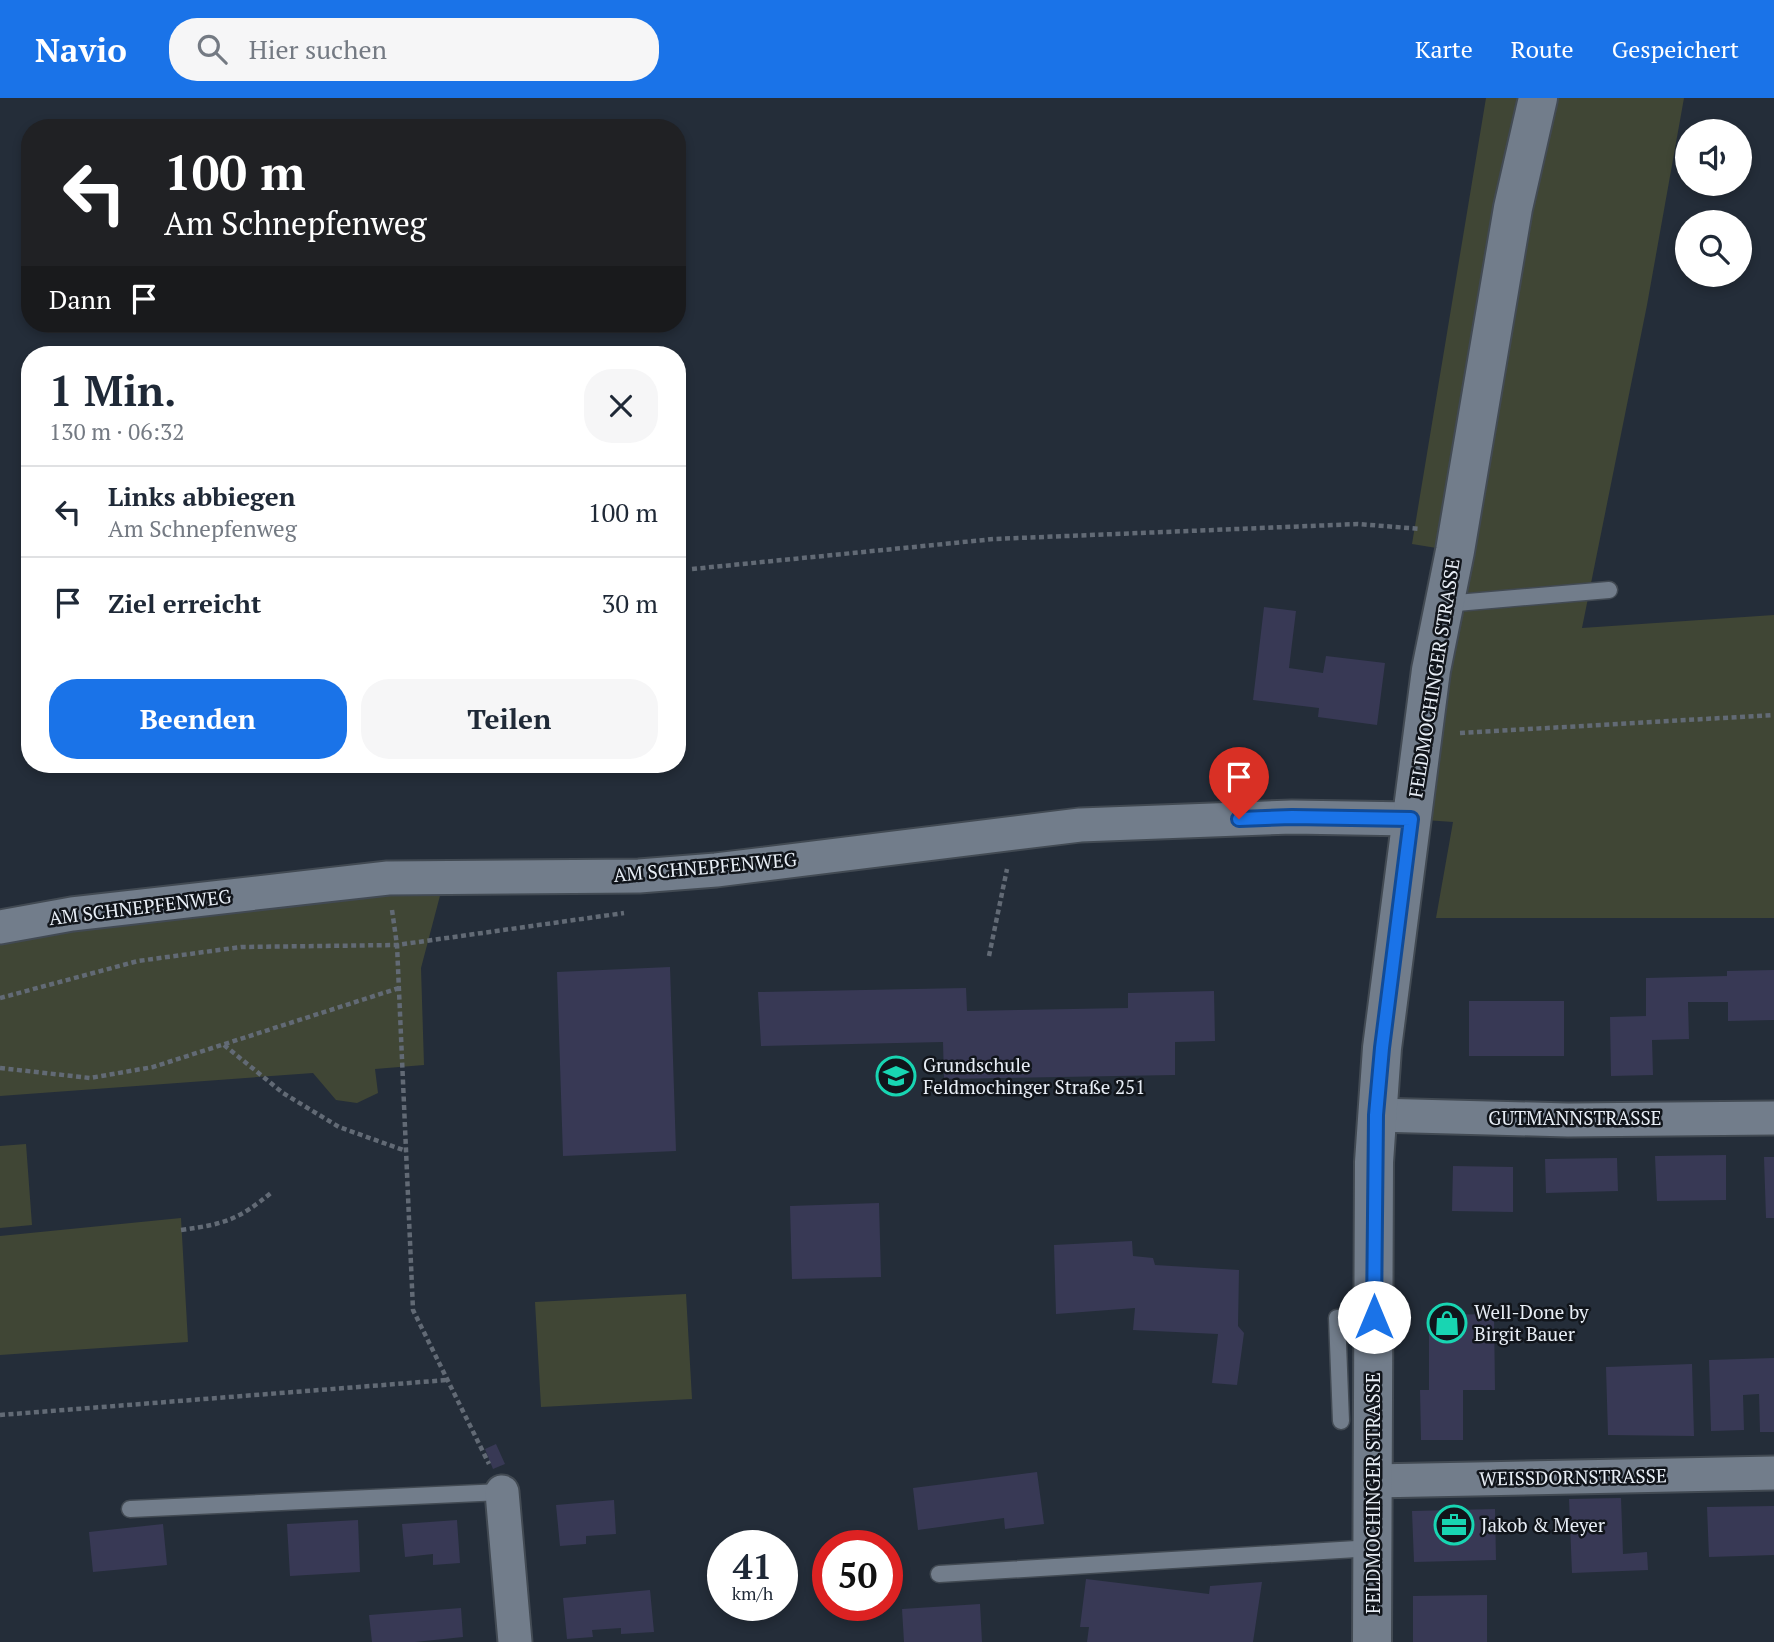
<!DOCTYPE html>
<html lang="de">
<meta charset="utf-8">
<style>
:root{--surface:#fff;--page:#f6f6f7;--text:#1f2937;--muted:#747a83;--line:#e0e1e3;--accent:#1a73e8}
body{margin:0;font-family:"PT Serif",serif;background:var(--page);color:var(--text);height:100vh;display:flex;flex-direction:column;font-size:26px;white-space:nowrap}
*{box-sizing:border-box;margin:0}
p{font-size:23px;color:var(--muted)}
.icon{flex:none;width:38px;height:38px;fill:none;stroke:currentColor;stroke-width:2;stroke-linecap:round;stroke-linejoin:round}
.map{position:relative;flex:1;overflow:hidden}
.side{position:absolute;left:21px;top:248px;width:665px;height:427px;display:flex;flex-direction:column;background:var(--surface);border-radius:28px;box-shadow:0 4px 10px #0003}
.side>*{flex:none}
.top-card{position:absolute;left:21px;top:21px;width:665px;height:214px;border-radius:28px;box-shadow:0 4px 10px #0003;background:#202124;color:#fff;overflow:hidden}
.buttons{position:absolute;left:1675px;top:21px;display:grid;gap:14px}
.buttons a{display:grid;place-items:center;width:77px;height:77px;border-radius:50%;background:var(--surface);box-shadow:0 4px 10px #0003;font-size:35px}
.speed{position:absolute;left:707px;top:1432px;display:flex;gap:14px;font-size:35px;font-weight:700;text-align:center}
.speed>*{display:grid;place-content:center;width:91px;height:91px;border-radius:50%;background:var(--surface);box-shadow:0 4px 10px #0003;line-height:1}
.speed small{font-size:18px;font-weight:400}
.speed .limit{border:10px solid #d22;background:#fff;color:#111}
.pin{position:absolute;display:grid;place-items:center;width:60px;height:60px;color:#fff;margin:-72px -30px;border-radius:50% 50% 50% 0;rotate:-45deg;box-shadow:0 0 7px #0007}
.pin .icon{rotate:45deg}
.me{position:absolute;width:77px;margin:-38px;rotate:0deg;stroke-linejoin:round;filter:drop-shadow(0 0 5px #0008)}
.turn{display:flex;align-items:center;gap:24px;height:147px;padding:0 28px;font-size:32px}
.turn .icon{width:91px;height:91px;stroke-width:2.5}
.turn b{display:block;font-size:49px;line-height:60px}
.then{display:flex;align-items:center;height:66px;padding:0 28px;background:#0003;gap:14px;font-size:26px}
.round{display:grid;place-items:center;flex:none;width:74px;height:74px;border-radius:28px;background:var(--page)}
.head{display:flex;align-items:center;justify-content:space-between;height:119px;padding:0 28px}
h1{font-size:42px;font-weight:800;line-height:52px}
.cta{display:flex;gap:14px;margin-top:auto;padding:14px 28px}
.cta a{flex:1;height:80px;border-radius:28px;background:var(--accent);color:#fff;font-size:28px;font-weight:800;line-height:80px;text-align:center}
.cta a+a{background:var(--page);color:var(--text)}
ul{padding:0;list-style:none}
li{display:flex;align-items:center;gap:21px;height:91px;padding:0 28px;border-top:2px solid var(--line)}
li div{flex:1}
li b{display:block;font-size:26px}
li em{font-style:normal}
header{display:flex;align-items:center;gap:42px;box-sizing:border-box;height:98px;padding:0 35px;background:var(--accent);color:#fff}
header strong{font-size:33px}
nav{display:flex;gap:38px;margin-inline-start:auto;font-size:24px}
.search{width:490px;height:63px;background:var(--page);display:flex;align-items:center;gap:18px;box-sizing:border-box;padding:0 24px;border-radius:28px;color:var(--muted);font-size:26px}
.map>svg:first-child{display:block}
</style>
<header>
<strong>Navio</strong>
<div class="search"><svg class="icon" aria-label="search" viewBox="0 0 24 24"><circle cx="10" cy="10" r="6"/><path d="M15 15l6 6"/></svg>Hier suchen</div>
<nav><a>Karte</a><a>Route</a><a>Gespeichert</a></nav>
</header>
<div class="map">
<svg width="1774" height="1544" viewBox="0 0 1774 1544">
<rect width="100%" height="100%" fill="#242d39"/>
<path fill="#404635" d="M1486,0H1684L1647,207L1582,530L1774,517V820H1436L1453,724L1411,721L1455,453L1412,446Z
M442,790L421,870L424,967L375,971L378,995L357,1005L336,1002L313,975L0,998V837Z
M26,1046L32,1127L0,1130V1048Z
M181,1120L188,1244L0,1257V1138Z
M686,1196L692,1301L541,1309L535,1204Z"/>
<path fill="#383955" d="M1264,509L1296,513L1289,570L1323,575L1326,558L1385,565L1377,627L1318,619L1319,610L1253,602Z
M670,869L676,1053L563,1058L557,874Z
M1774,872V922L1728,923V904H1688L1689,941L1652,942L1653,977L1611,978L1610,919L1646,918V880L1727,878V873Z
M966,890L967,913L1128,910V895L1214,893L1215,943L1175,944V977L944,981L943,944L761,948L758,894Z
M1469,903H1564V958H1469Z
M1726,1057V1102L1657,1103L1655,1058Z
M1764,1059H1774V1120H1766Z
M1617,1060L1618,1093L1546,1095L1545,1061Z
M1453,1068L1513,1069V1114L1452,1113Z
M879,1105L881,1179L792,1181L790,1108Z
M1132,1143L1133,1158L1153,1160L1155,1167L1239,1172L1238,1228L1244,1235L1237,1287L1212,1285L1218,1236L1133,1232L1135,1210L1056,1216L1054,1147Z
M1494,1216L1495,1292H1463V1342H1421L1420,1292H1429V1217Z
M1774,1260V1334H1760L1759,1296L1743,1297L1744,1332L1711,1333L1709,1262Z
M1692,1266L1694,1338L1608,1337L1606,1269Z
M496,1346L505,1366L493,1371L485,1351Z
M1037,1374L1044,1426L1005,1431L1004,1420L918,1432L913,1390Z
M1621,1400L1623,1456L1647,1454L1648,1472L1572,1475L1569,1401Z
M614,1402L616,1436L586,1438V1446L560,1448L556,1407Z
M1774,1408V1457L1709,1459L1707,1409Z
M1495,1411L1496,1462L1414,1464L1412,1413Z
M358,1422L360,1474L290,1478L287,1426Z
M457,1422L460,1465L433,1467V1456L405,1459L402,1426Z
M163,1426L167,1467L93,1474L89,1434Z
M1086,1481L1209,1496L1210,1488L1262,1484L1253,1544H1087L1089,1529H1080Z
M650,1492L654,1534L621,1536V1530L592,1532L593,1539L567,1541L563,1500Z
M1487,1497V1544H1413V1498Z
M980,1506L982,1544H904L902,1511Z
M461,1510L463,1539L415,1544H372L369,1517Z"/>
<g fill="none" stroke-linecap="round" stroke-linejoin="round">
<defs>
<path id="lane" d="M1445,506L1609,492
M1341,1323L1337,1220L1374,1219
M130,1411L502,1394
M939,1476L1373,1450"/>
<path id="street" d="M0,829L72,816L388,780L639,778L716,772L1080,727L1292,719L1411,721
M1376,1017L1568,1022L1774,1020
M1373,1383L1774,1375
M502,1394L515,1544"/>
<path id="secondary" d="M1372,1544L1374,1064L1382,950L1431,572L1455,453L1513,110L1538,0"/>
</defs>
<use href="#lane" stroke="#424a53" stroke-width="19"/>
<use href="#street" stroke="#424a53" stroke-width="37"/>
<use href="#secondary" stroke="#424a53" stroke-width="42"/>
<path stroke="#626a75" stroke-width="4.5" stroke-dasharray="5 3.5" stroke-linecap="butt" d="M692,471L994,441L1358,426L1421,431
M1460,635L1774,617
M392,812L397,847L413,1212L489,1366
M989,858L1007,771
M0,900L138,863L241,849L397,847L624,815
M224,947L283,995L339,1029L406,1053
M0,970L90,980L153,969L399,890
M181,1132C225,1126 238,1122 272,1094
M0,1317L447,1282"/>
<use href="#lane" stroke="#727d8b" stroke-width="16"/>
<use href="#street" stroke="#727d8b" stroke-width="33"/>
<use href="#secondary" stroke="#727d8b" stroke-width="38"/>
</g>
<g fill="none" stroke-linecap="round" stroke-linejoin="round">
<defs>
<path id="route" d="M1239,721L1292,719L1411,721L1382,950L1376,1017L1374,1219"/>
</defs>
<use href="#route" stroke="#114b97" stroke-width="18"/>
<use href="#route" stroke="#1a73e8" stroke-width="12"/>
</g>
<defs>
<symbol id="school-ring" viewBox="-11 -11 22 22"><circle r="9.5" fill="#11151b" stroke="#18d5b2" stroke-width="1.5"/><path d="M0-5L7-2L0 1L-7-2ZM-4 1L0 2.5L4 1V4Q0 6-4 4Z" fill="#18d5b2"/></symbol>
<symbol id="shop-ring" viewBox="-11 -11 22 22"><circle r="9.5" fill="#11151b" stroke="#18d5b2" stroke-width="1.5"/><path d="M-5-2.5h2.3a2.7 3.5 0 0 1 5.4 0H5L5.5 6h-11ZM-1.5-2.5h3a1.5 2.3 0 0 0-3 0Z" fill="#18d5b2"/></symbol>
<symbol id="office-ring" viewBox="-11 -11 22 22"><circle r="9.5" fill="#11151b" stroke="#18d5b2" stroke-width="1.5"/><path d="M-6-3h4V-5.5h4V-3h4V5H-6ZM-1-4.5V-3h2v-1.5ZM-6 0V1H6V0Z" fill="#18d5b2"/></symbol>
</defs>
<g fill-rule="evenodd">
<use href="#school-ring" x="874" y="956" width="44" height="44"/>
<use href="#shop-ring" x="1425" y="1203" width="44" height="44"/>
<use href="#office-ring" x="1432" y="1405" width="44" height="44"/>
</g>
<g text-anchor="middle" stroke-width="5" stroke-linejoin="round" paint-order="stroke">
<g font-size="19" fill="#e8eef6" stroke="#11151b">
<text transform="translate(1434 580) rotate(-81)" y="7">FELDMOCHINGER STRASSE</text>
<text transform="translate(705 769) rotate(-5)" y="7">AM SCHNEPFENWEG</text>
<text transform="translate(140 809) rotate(-7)" y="7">AM SCHNEPFENWEG</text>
<text x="1575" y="1027">GUTMANNSTRASSE</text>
<text transform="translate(1573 1379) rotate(-1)" y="7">WEISSDORNSTRASSE</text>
<text transform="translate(1373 1395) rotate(-90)" y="7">FELDMOCHINGER STRASSE</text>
</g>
<g font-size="19" fill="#e8eef6" stroke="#11151b" text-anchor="start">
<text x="923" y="974">Grundschule<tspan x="923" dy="22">Feldmochinger Straße 251</tspan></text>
<text x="1474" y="1221">Well-Done by<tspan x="1474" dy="22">Birgit Bauer</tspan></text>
<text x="1481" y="1434">Jakob &amp; Meyer</text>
</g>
</g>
</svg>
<div class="buttons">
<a><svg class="icon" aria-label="sound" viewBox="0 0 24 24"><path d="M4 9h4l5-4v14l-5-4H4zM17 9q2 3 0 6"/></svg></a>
<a><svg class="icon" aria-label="search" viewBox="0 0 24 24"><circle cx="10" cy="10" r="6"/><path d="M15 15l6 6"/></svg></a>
</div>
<div class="speed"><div>41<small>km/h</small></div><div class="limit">50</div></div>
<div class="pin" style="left:1239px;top:721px;background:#d93025"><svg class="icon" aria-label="arrive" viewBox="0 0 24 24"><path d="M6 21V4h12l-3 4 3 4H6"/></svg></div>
<svg class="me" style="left:1374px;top:1219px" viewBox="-20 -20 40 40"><circle r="19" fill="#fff"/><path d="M0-13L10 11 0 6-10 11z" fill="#1a73e8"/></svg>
<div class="top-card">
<div class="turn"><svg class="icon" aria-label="left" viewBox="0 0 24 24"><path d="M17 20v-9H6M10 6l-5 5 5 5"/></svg><div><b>100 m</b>Am Schnepfenweg</div></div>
<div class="then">Dann<svg class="icon" aria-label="arrive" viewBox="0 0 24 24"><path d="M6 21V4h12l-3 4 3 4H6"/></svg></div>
</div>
<section class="side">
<div class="head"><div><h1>1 Min.</h1><p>130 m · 06:32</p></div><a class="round"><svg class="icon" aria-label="close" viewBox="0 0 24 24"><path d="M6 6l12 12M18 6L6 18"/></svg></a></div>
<ul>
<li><svg class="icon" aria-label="left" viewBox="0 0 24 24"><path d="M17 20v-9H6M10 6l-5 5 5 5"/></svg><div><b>Links abbiegen</b><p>Am Schnepfenweg</p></div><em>100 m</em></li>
<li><svg class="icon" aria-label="arrive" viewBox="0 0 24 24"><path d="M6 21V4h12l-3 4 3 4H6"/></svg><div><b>Ziel erreicht</b></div><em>30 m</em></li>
</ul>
<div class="cta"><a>Beenden</a><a>Teilen</a></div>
</section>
</div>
